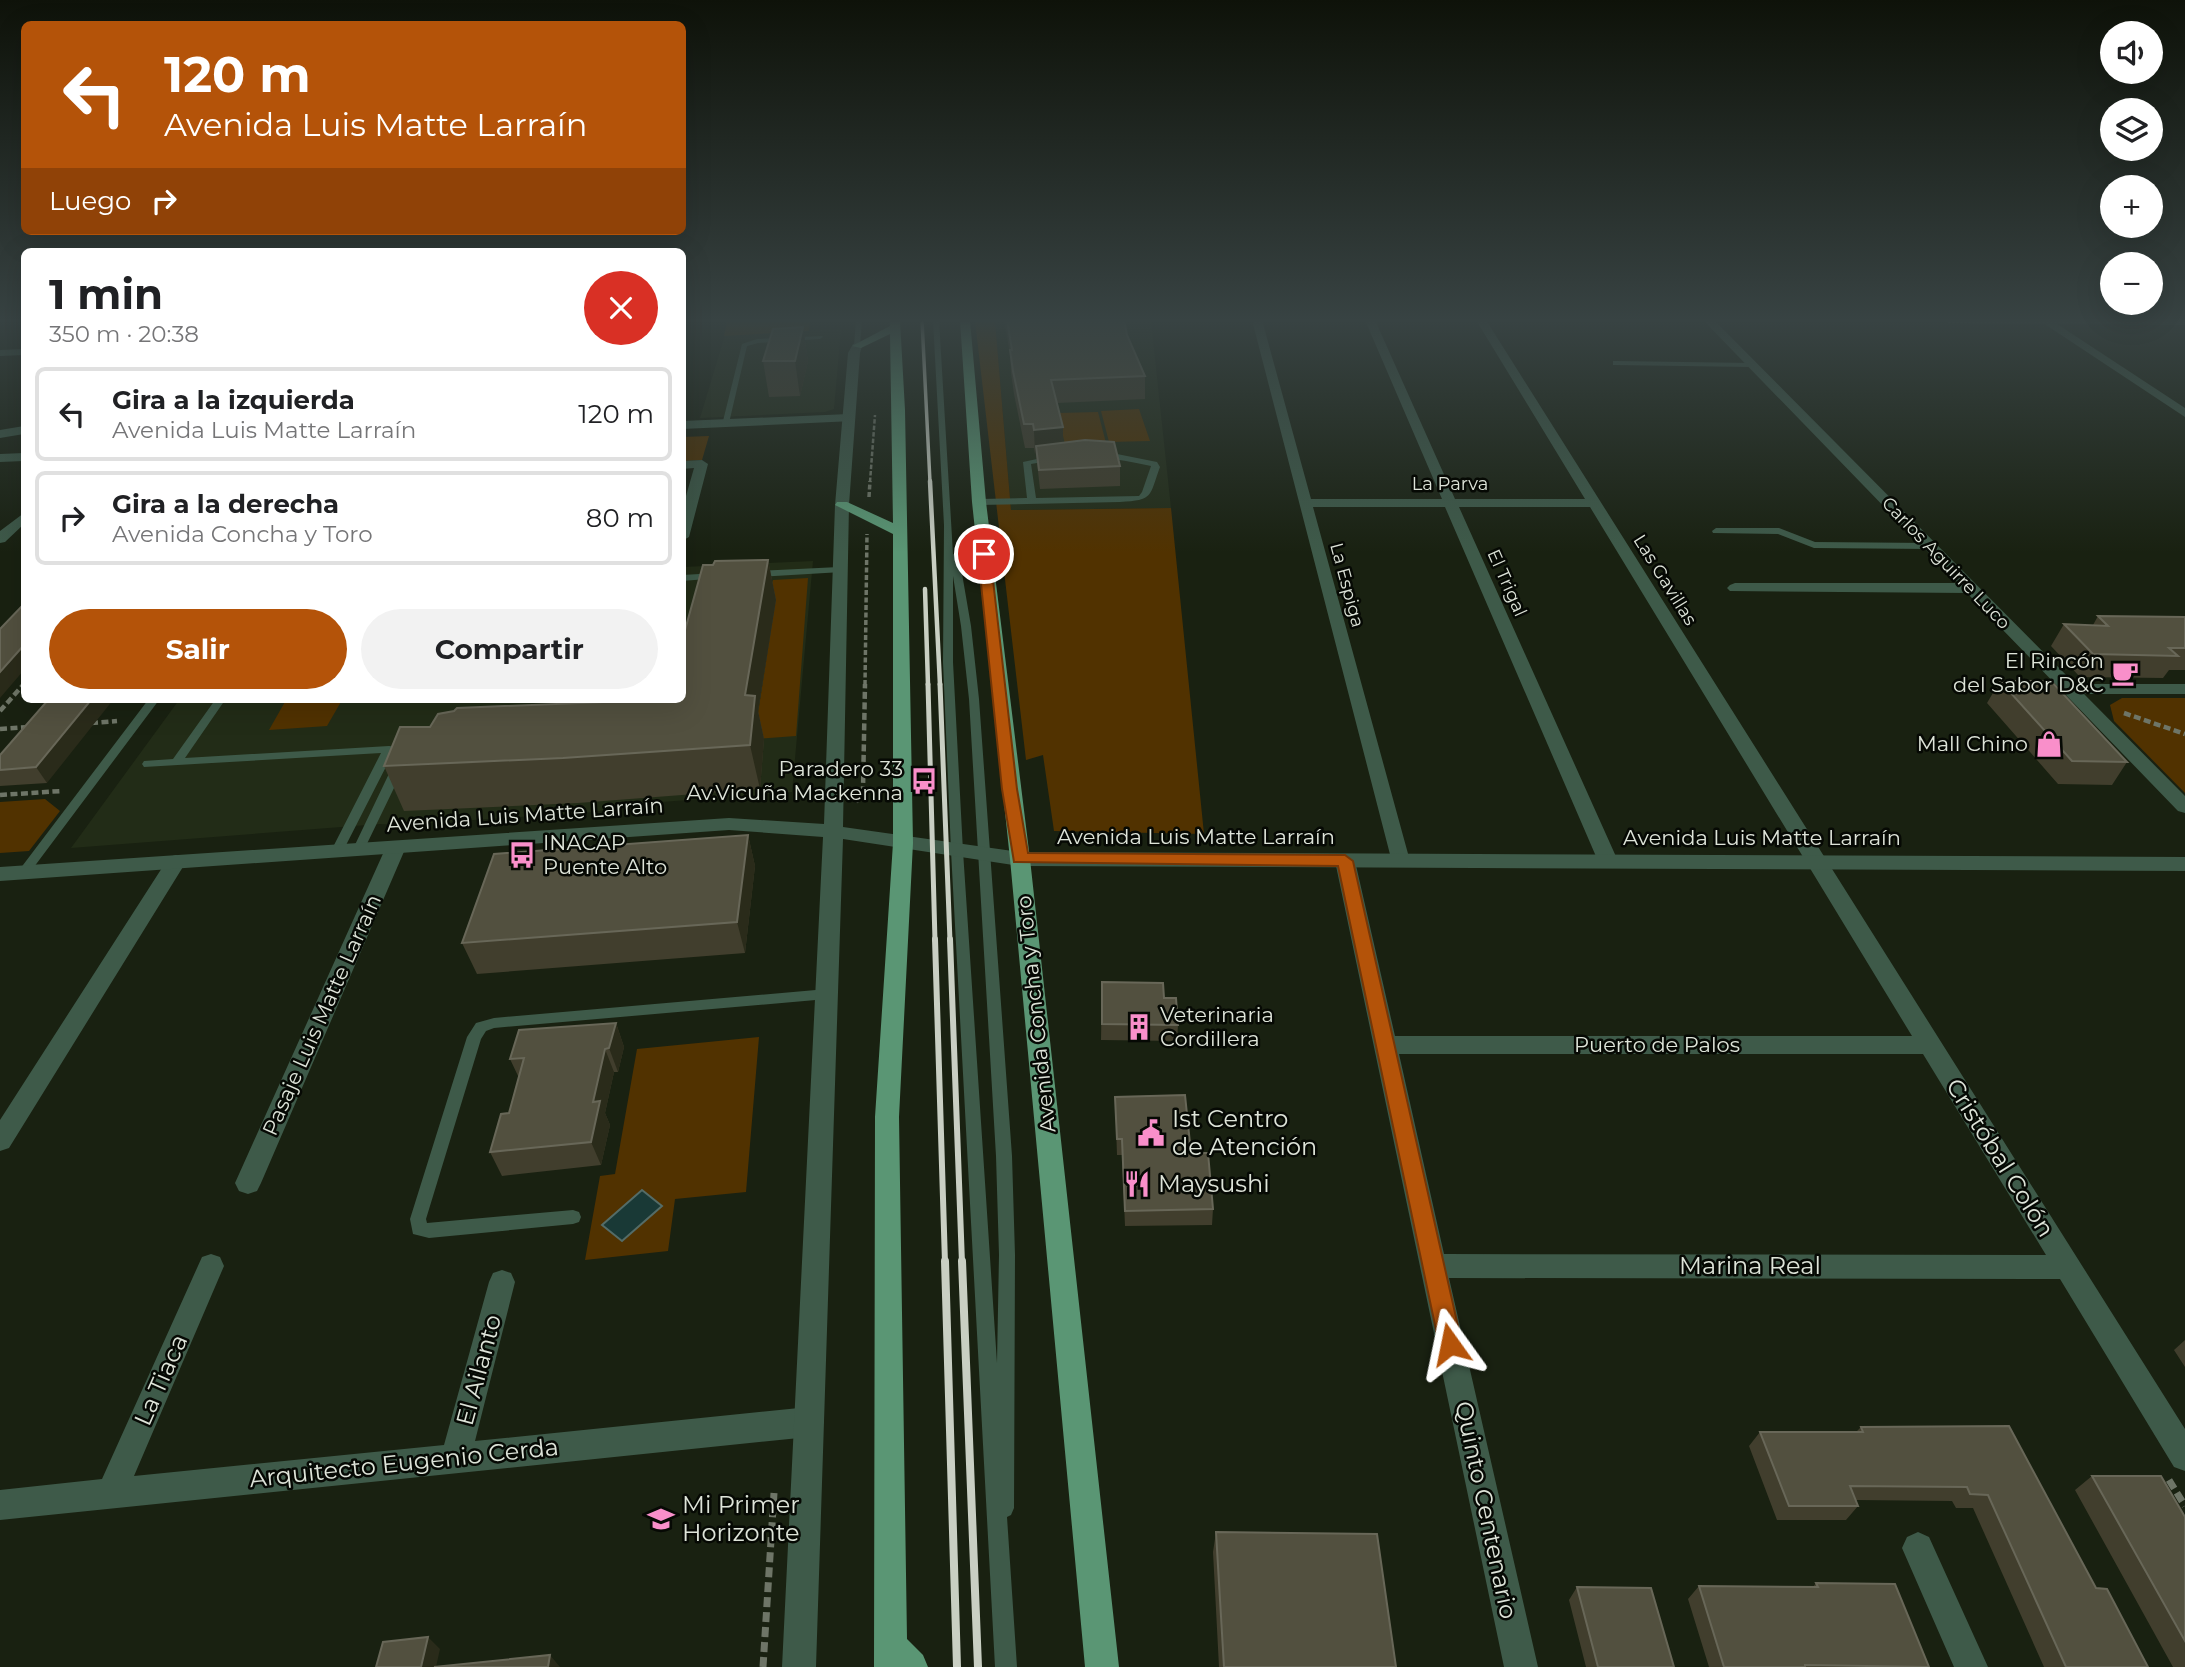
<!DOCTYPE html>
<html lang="es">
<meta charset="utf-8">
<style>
:root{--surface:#fff;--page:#f2f2f2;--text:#202124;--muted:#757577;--line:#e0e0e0;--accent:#b45309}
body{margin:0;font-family:Montserrat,sans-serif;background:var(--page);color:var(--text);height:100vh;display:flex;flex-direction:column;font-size:26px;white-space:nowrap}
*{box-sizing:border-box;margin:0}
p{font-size:23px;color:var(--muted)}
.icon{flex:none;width:38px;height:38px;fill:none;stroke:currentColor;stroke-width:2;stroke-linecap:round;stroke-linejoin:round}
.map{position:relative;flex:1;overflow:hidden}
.sheet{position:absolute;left:21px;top:248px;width:665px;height:455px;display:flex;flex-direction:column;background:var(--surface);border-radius:10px;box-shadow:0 7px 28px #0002}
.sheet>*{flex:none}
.guide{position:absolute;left:21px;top:21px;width:665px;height:214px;border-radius:10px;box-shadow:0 7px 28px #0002;background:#b45309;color:#fff;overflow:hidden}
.buttons{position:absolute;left:2100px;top:21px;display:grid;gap:14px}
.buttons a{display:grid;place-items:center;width:63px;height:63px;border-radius:50%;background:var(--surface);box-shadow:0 7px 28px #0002;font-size:35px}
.pin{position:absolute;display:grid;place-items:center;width:60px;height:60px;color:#fff;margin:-30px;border:4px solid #fff;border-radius:50%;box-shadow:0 2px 7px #0007}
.me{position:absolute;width:77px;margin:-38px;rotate:348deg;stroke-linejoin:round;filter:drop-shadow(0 0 5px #0008)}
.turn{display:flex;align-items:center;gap:24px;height:147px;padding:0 28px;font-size:32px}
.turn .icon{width:91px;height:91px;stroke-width:2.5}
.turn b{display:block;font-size:49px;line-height:60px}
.then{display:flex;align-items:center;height:66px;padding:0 28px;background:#0003;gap:14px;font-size:26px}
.round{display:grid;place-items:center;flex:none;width:74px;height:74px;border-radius:37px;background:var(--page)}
.head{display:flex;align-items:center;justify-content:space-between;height:119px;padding:0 28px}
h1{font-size:42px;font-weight:700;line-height:52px}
.action{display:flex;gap:14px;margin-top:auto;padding:14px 28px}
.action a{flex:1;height:80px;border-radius:42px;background:var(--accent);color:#fff;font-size:28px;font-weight:700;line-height:80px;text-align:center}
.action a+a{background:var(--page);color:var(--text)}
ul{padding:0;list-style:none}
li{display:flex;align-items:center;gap:21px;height:94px;margin:0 14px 10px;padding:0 14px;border:4px solid var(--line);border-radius:10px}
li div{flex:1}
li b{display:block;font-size:26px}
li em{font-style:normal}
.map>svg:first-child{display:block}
</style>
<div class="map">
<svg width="2185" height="1667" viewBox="0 0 2185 1667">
<rect width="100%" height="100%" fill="#192111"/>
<path fill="#222c17" d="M995,321H1151L1171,508L1011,510Z
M841,329L834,409L825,412L700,418L725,335Z
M813,561L792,792L648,803L593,812L401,825L380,824L71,848L179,700H682L683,567Z"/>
<path fill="#513200" d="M810,320L809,331L724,336L727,321Z
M975,321H995L1011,510L1171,508L1204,834L1054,831L1043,755L1026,760Z
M1139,409L1150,441L1109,442L1101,411Z
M1098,412L1106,443L1065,445L1058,413Z
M709,436L702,460L683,461L682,437Z
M808,578L796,736L754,739L775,604L768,597L773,580Z
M2122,698H2185V793L2114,721L2110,705Z
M286,700H342L327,726L269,730Z
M45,799L60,811L29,851L0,853V802Z
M759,1037L746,1192L675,1199L668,1251L585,1260L600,1176L615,1174L637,1049Z"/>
<path fill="#193936" stroke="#546c67" stroke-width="2" d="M642,1190L662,1206L622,1241L602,1225Z"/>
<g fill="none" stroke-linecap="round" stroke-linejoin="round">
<path stroke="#6e7567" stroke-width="2.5" stroke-dasharray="4.5 2" stroke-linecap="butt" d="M870,482L875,415"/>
<path stroke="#6e7567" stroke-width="3.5" stroke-dasharray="5 2.5" stroke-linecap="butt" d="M869,497L870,481
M865,685L867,534"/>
<path stroke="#6e7567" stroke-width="4.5" stroke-dasharray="7 3.5" stroke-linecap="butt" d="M0,711L24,684
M2124,713L2185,734
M91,723L117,721
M0,729L30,727
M0,795L62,791
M856,802L863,790L865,684"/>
<path stroke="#6e7567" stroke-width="7" stroke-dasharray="10 5" stroke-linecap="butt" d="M2169,1480L2185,1506
M763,1667L774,1493"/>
<path fill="#3e5a49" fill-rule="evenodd" d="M856,320H862L860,346L857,348L854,346Z
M933,320H939L953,554L959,556L971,626L979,699L1012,1156L1015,1255L1014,1508L1011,1515L1007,1517L1017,1667H995L951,851L943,662L944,525ZM953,576L961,626L969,699L996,1156L999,1255L997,1363L963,851L953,662Z
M822,336L823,337L820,339L758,343L747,346L729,423L722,425L742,344L757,339Z
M1616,361L1752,363L1756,365L1752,367L1613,365V361Z
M1098,453H1112L1157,462L1160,467C1149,497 1154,500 1120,502L979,505L975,502L979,499L1027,498L1023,462L1051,456L1055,458L1054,460L1031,464L1036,498L1139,496L1142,492L1151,466C1133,462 1116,459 1098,457Z
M1716,528H1779L1815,542L1930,543L1935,546L1930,549L1814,548L1778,534L1713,533L1712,531Z
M839,567L842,568V572L756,577L751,574L756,571Z
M717,573L722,576L720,578L682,581V575Z
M148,700H159L28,875H20L18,872L20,869Z
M215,700H225L185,758L389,746L399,747L407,753L408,759L363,852H355L353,849L396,759L397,756L393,753L343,851L337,855L331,851L381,753L144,767L142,764L144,761L173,759Z
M827,989L832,990L834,994L832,998L827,999L494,1028L486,1031L481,1039L426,1219L427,1223L573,1210L579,1212L581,1217L579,1222L573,1224L429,1238L413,1234L410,1219L467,1037L476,1023L494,1018Z"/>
<path fill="#3e5a49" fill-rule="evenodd" d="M1252,320H1262L1311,499H1442L1365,320H1375L1455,499H1585L1476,320H1486L2185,1429V1471L2174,1467L2060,1279L1449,1278L1538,1667H1504L1335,861L1338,856H1352L1355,861L1395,1036H1912L1590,507H1459L1618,861L1615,866H1601L1598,861L1445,507H1313L1410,861L1407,866H1393ZM1399,1054H1923L2046,1255L1444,1254Z
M1703,320H1714L2076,685L2078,689L2076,693H2064L1967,593L1730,591L1727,588L1730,585L1735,583H1958Z
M2051,320L2185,408V417L2040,321Z
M24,349V355L0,356V350Z
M849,414L855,418L853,421L682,429V421Z
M24,426V434L0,438V430Z
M24,453V461L0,462V454Z
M702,460L708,464L689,537L682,541V510L694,468L682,469V461Z
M24,513V524L5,542L0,543V531Z
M396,841L403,842L406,847L261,1183L257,1191L248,1194L239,1191L235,1183L386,847L389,842Z
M176,855L183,857L186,862L9,1148L0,1151V1120L169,857Z
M211,1254L220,1257L224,1266L134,1476L444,1445L489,1282L493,1273L502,1270L511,1273L515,1282L475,1441L809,1407L819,1412L824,1422L819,1432L809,1437L0,1520V1490L102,1479L202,1257Z
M1918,1532L1929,1537L1988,1667H1954L1902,1548L1907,1537Z"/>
<path fill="#3e5a49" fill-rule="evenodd" d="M1943,320H2185V325L1948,323Z
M857,343L862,346L860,353L849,505L843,827L1020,852L2185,857V871L1020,866L843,839L816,1667H782L823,837L729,830L0,881V867L729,818L824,824L835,505L848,353L853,344Z
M2070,684H2185V694H2084L2185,796V813L2178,811L2064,693L2062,689Z"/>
<path fill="#5a9674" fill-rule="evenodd" d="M890,320H900L905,410L913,843L899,1117L907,1639L923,1655L928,1667H874L875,1117L893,843V534L835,505L837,502H847L893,523L890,334L861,348L852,346L890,326Z
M960,320H970L986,502L1030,859L1119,1667H1085L1010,859L972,502Z"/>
<path stroke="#c9cfc3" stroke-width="3.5" d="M922,320L930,482"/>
<path stroke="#c9cfc3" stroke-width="4.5" d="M930,481L940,685
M925,589L928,685"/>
<path stroke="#c9cfc3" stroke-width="5" d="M928,684L935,941
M940,684L950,941"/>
<path stroke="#c9cfc3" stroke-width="6" d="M935,939L945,1263
M950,939L962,1263"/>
<path stroke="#c9cfc3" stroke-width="8" d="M945,1261L957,1667
M962,1261L978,1667"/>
</g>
<path fill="#413e2d" d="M1004,320H1124L1127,335L1145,376V399L1057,403L1063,427V443L1120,466V486L1040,489L1036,454H1035L1034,448H1025L1014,394L1011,373L1010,354Z
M803,327L808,361L800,396L769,397L763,361Z
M768,560L776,600L758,711L764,739L760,789L578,803L404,811L384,766L430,727L682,700Z
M2098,616L2185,617V670H2169L2163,678L2080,677L2051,646L2064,624L2093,625Z
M2000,681L2127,762L2112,785L2058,784L1987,703Z
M48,700L47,783L0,786V755Z
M748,835L755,866L745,953L477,974L462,943Z
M1102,982L1164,998L1178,1025L1177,1041L1101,1040Z
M616,1023L624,1047L618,1072H614L605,1113L610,1125L601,1165L502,1176L490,1152L509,1113L519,1078L510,1059Z
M1115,1097L1191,1153L1213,1209L1212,1225L1125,1226L1122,1155H1117Z
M2185,1340V1367L2174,1350Z
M2009,1426L2096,1588L2148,1667H2044L1973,1508H1956L1952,1501L1856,1500L1858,1506L1846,1520H1777L1749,1446L1760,1432H1856L1861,1427Z
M2092,1476L2185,1517V1667H2173L2075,1490Z
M1216,1532L1396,1667H1219L1213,1552Z
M1816,1583L1929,1667H1709L1688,1599L1699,1586L1813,1587Z
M1577,1587L1674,1667H1586L1569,1600Z"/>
<path fill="#2a2b1a" d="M803,327L808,361L800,396L795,361Z
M1063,427V451L1036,446V454H1035L1034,430Z
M768,560L776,600L758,711L764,739L760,789L750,745L745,695Z
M24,645V670L0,698V672Z
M91,700H113L47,783L36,767Z
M748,835L755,866L745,953L737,922Z
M616,1023L624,1047L618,1072L609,1048Z
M605,1049L614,1072L605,1113L610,1125L601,1165L591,1142L593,1102Z
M428,1637L440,1649L436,1667H421Z
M550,1655L560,1667H548Z"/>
<path fill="#52503f" stroke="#686758" stroke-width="2" d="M1007,320H1124L1127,335L1145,376L1051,380L1063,427L1034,430L1033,424H1024L1013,371L1010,350H1012Z
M803,327L795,361H763L773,329Z
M1085,440L1114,442L1120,466L1039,470L1036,446Z
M768,560L745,695L755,696L750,745L563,758L384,766L400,727H430L438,714L454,711L457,708L652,700H682V641L703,565H713L715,561Z
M24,604V645L0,672V629Z
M2098,616L2185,617V648H2169L2178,656L2093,654L2064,624L2108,626Z
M2000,681H2051L2127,762L2072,761Z
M48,700H91L36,767L0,770V755Z
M748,835L737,922L462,943L494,854Z
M1102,982L1163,983L1164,998H1176L1178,1025L1102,1024Z
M616,1023L609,1048L605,1049L593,1102L600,1101L591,1142L490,1152L501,1114L509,1113L524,1058L510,1059L519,1030Z
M1185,1095L1191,1153H1208L1213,1209L1125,1211L1122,1139H1117L1115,1097Z
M2009,1426L2096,1588L2107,1589L2148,1667H2066L1988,1495L1970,1494L1967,1487L1850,1486L1858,1506H1789L1760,1432H1863L1861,1427Z
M2092,1476H2161L2185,1517V1641Z
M1216,1532L1377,1534L1396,1667H1224Z
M1816,1583L1895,1584L1929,1667L1805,1665V1667H1724L1699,1586L1818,1587Z
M1577,1587L1651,1588L1674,1667H1598Z
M428,1637L421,1667H376L383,1642Z
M550,1655L548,1667H434Z"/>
<linearGradient id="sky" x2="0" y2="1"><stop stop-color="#0e1209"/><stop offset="0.58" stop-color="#384343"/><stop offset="1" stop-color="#384343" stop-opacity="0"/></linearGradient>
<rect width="2185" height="553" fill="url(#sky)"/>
<path fill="#b45309" stroke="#753606" stroke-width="2" d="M984,550L990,554L1017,789L1028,853L1345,855L1353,861L1462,1344L1458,1352L1450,1355L1442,1352L1439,1344L1338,866L1014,862L1002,789L978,554Z"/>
<defs>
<symbol id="cafe-bare" viewBox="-9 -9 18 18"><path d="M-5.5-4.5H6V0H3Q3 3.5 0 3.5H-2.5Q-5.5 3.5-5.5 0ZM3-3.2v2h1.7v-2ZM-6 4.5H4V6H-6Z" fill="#f98fca" stroke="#060904" stroke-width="2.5" paint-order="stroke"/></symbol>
<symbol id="shop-bare" viewBox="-9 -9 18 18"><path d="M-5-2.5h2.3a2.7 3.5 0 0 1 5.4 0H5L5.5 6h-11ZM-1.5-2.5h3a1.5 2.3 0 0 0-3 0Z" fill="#f98fca" stroke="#060904" stroke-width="2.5" paint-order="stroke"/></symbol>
<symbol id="bus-bare" viewBox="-9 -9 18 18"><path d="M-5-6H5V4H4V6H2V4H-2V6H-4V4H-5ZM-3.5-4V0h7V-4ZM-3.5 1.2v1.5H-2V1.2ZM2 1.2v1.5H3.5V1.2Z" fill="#f98fca" stroke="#060904" stroke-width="2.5" paint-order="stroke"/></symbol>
<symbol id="building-bare" viewBox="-9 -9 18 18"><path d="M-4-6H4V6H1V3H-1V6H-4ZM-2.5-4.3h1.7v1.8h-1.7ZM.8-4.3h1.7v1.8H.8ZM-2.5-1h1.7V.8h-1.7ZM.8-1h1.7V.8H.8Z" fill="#f98fca" stroke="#060904" stroke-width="2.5" paint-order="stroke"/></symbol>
<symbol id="civic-bare" viewBox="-9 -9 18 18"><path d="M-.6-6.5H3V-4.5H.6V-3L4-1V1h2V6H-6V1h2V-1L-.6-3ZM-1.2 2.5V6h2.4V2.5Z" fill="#f98fca" stroke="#060904" stroke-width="2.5" paint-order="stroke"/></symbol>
<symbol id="restaurant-bare" viewBox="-9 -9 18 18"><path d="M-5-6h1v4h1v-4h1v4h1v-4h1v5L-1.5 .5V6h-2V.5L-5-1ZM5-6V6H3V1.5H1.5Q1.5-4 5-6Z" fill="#f98fca" stroke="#060904" stroke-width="2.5" paint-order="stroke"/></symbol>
<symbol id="school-bare" viewBox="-9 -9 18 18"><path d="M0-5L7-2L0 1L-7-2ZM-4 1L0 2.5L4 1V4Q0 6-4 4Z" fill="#f98fca" stroke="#060904" stroke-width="2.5" paint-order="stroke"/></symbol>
</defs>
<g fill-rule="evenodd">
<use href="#cafe-bare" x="2106" y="654" width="38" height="38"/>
<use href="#shop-bare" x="2030" y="725" width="38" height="38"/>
<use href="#bus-bare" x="905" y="762" width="38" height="38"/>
<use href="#bus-bare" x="503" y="836" width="38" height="38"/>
<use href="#building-bare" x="1120" y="1008" width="38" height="38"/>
<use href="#civic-bare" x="1132" y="1114" width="38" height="38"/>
<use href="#restaurant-bare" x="1118" y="1165" width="38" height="38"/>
<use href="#school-bare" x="642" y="1500" width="38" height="38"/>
</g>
<g text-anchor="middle" stroke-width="5" stroke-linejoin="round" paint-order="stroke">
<g font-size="18" fill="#dee4d9" stroke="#060904">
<text x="1450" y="490">La Parva</text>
<text transform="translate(1946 563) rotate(46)" y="6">Carlos Aguirre Luco</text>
<text transform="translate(1665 580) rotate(58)" y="6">Las Gavillas</text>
<text transform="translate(1507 583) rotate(66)" y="6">El Trigal</text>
<text transform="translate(1347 585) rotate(75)" y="6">La Espiga</text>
</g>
<g font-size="21" fill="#dee4d9" stroke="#060904" text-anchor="end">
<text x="2104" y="668">El Rincón<tspan x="2104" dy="24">del Sabor D&amp;C</tspan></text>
<text x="2028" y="751">Mall Chino</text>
<text x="903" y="776">Paradero 33<tspan x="903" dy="24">Av.Vicuña Mackenna</tspan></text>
<text x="543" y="850" text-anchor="start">INACAP<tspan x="543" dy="24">Puente Alto</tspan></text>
<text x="1160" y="1022" text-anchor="start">Veterinaria<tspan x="1160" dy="24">Cordillera</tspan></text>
</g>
<g font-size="21" fill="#dee4d9" stroke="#060904">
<text transform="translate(525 815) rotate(-4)" y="7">Avenida Luis Matte Larraín</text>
<text x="1196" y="844">Avenida Luis Matte Larraín</text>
<text x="1762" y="845">Avenida Luis Matte Larraín</text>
<text transform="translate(1036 1014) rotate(-96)" y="7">Avenida Concha y Toro</text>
<text transform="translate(322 1015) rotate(-66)" y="7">Pasaje Luis Matte Larraín</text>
<text x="1657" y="1052">Puerto de Palos</text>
</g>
<g font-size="24" fill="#dee4d9" stroke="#060904" text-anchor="start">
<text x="1172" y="1127">Ist Centro<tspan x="1172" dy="28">de Atención</tspan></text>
<text x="1158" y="1192">Maysushi</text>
<text x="682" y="1513">Mi Primer<tspan x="682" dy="28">Horizonte</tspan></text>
</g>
<g font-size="24" fill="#dee4d9" stroke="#060904">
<text transform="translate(2000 1158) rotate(58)" y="8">Cristóbal Colón</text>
<text x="1750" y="1274">Marina Real</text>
<text transform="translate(479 1370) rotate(-75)" y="8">El Ailanto</text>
<text transform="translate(161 1380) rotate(-66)" y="8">La Tiaca</text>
<text transform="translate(404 1463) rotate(-6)" y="8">Arquitecto Eugenio Cerda</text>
<text transform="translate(1486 1510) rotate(78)" y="8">Quinto Centenario</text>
</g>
</g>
</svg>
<div class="buttons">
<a><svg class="icon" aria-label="sound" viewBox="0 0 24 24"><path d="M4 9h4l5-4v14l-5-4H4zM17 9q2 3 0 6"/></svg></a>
<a><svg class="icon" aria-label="layers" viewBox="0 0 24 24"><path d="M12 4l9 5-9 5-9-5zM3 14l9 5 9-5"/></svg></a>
<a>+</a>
<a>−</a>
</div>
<div class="pin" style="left:984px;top:554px;background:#d93025"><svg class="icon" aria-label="arrive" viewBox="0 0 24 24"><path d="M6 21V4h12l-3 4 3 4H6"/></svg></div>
<svg class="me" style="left:1450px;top:1344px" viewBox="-20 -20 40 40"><path d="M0-17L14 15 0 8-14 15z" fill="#b45309" stroke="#fff" stroke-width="4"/></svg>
<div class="guide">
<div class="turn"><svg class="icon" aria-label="left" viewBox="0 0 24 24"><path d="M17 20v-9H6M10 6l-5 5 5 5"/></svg><div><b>120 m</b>Avenida Luis Matte Larraín</div></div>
<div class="then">Luego<svg class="icon" aria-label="right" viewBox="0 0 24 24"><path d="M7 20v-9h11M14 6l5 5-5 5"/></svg></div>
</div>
<section class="sheet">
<div class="head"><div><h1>1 min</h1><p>350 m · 20:38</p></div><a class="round" style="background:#d93025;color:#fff"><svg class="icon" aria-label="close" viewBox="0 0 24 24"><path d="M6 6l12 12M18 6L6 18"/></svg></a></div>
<ul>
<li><svg class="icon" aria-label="left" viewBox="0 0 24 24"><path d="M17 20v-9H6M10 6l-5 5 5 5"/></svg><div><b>Gira a la izquierda</b><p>Avenida Luis Matte Larraín</p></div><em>120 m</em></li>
<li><svg class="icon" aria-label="right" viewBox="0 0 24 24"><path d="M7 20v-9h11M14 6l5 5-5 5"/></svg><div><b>Gira a la derecha</b><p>Avenida Concha y Toro</p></div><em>80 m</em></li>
</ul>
<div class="action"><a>Salir</a><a>Compartir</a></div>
</section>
</div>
